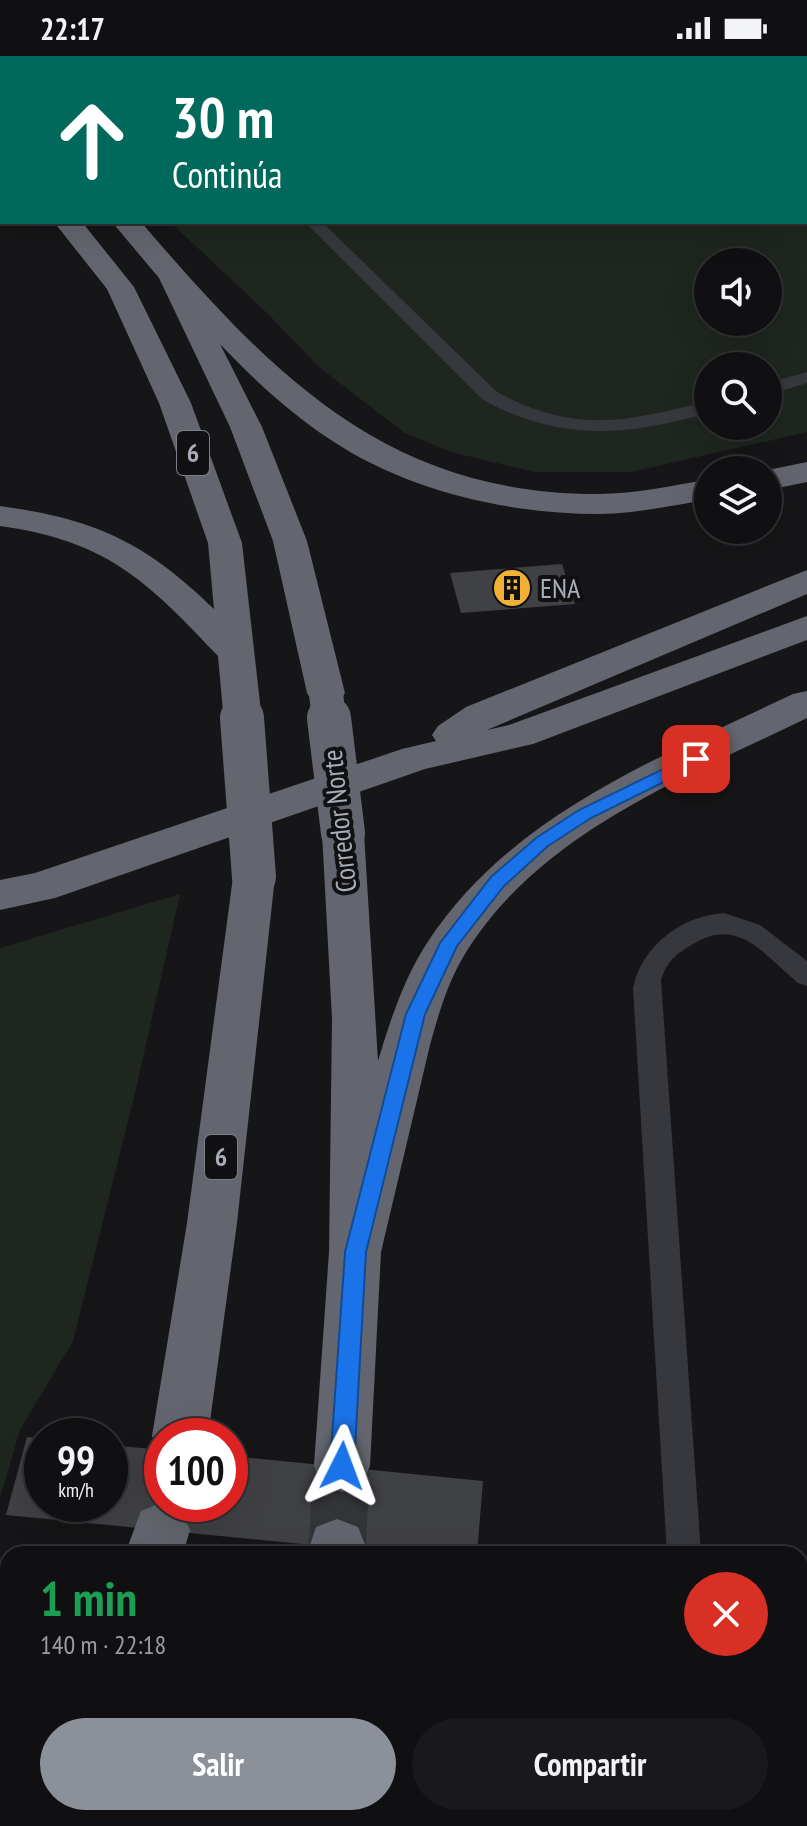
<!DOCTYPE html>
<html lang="es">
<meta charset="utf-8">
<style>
:root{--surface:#101012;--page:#19191b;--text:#f1f3f6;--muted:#9c9d9f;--line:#303032;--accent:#8c9099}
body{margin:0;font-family:"PT Sans Narrow",sans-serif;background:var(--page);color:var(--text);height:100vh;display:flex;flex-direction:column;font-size:30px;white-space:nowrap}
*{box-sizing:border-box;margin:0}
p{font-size:26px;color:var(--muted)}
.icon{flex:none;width:44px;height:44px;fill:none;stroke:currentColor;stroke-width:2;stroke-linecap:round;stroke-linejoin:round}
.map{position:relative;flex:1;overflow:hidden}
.sheet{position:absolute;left:0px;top:1490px;width:808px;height:280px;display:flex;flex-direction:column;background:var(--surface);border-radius:24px 24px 0 0;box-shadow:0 8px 32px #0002,0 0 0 2px var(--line)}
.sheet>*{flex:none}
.top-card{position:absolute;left:0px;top:0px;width:808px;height:168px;box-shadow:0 8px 32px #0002,0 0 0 2px var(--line);background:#00695c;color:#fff;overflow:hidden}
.fabs{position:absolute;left:694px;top:192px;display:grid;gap:16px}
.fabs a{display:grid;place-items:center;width:88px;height:88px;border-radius:50%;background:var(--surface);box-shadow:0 8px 32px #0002,0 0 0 2px var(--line);font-size:40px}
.speed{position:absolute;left:24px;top:1362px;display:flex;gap:16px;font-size:40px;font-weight:700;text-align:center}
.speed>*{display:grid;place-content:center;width:104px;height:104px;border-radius:50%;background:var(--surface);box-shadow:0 8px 32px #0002,0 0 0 2px var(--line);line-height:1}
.speed small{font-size:20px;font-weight:400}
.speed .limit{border:12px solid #d22;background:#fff;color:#111}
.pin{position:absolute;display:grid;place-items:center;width:68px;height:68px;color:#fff;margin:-34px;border-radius:16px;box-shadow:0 4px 12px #0006}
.me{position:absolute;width:88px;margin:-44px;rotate:3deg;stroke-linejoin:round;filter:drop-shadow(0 0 6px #0008)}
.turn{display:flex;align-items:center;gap:28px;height:168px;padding:0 40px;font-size:36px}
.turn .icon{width:104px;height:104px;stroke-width:2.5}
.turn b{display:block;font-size:56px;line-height:68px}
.round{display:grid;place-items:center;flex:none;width:84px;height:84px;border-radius:42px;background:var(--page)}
.headline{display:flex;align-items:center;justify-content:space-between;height:136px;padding:0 40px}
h1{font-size:48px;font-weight:800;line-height:60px;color:#1e9e55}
.action{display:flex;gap:16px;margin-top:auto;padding:16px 40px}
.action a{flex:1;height:92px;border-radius:48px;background:var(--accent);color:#fff;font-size:32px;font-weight:800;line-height:92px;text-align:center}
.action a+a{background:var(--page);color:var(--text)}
.status{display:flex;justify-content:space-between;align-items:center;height:56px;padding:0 40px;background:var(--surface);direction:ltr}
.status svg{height:22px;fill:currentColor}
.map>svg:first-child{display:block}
</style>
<div class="status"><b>22:17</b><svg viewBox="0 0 49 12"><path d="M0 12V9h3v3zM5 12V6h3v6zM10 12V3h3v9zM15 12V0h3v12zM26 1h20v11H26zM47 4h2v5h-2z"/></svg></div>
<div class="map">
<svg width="807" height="1770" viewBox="0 0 807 1770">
<rect width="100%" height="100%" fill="#161618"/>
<path fill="#222225" d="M563,1762H660L668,1770H562Z"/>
<path fill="#1e261f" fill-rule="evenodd" d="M0,0H807V376L631,416H534L451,396L405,377L320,312L266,256L170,166H806V2H2V14ZM708,206H768V266H708ZM708,310H768V370H708Z
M180,838L135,1037L73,1285L20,1374L0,1442V892Z
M431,1762H563L562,1770H431Z"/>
<path fill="#404145" d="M562,508L575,548L461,557L450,517Z
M27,1381L42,1382V1448H110V1389L162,1394V1448H230V1400L483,1425L477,1498H404L6,1459Z"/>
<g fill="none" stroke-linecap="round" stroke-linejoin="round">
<path stroke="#333438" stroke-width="57" stroke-dasharray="57 28" stroke-linecap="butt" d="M337,1491L342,1410"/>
<path fill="#37383d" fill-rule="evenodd" d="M131,0H146L147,2H133Z
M722,0H742L743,2H724Z
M806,17H807V25H806Z
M305,166H322L497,336C575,378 626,366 708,345V357C626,380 561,386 483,344Z
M807,316V327L768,339V327Z
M724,857L760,869L807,905V930L798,927C763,898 739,860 693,888C677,897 666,906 661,924L701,1498H667L633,932C642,890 681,860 724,857Z
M800,1719L807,1722V1762L800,1759Z"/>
<path fill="#63666e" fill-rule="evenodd" d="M0,41H2V57H0Z
M0,86L2,87V104L0,103Z
M54,166H82L134,231L191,347L242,487L261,656L256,665L242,668L228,665L223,656L218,600C146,524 107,485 0,470V450C95,463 145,486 214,553L208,487L159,347L107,233Z
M112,166H141C270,316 385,439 599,438C636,438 672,429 708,424V444C672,449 635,458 599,458C509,458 407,435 331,384C290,357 254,324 220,288L262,371L307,485L345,637L340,645L326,649L312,645L307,637L273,485L230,371L159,222Z
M807,406V426L768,434V414Z
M807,514V538L487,674L509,669L807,560V584L533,688L425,713L55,842L0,854V824L35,817L402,693L436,685L432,679L438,670L466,651Z
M807,635V662C684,722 534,779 462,903C447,929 438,960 430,989L381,1196L370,1410L362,1428L342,1436L322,1428L314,1410L329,1196L332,963L322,777L328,767L343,763L358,767L364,777L378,1005C390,965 404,922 427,887C511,758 659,702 793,638Z
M254,806L269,811L275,821L237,1167L208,1380H162V1398L152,1380L187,1167L233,821L239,811Z
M161,1447L181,1455L190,1474L183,1498H125L141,1455Z
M337,1463L358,1471L366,1491L365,1498H307L316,1471Z
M28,1762H92L89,1770H25Z
M246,1762H310L308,1770H244Z"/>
<path stroke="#63666e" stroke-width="34" d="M326,637L329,664
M242,656L243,664"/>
<path stroke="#63666e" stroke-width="44" d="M242,662L254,821
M329,662L343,777"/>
</g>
<path fill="#1a73e8" stroke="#114b97" stroke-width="2" d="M696,697L704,703L702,707L591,762L548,790L504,830L457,890L425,958L366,1196L354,1410L350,1418L342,1421L334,1418L330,1410L345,1196L406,958L440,887L491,821L536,782L579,754Z"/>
<defs>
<symbol id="building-disc" viewBox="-11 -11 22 22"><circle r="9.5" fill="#f2b134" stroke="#111113"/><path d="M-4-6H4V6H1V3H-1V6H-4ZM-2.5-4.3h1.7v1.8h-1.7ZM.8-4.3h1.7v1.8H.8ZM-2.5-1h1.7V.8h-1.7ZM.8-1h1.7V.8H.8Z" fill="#111"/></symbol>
</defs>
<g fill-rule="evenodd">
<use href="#building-disc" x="490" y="510" width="44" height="44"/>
</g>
<g text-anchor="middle" stroke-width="8" stroke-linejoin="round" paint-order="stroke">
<g fill="#111113" stroke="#7b7e86" stroke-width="2">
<rect x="177" y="375" width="32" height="44" rx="6"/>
<rect x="205" y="1079" width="32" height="44" rx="6"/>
</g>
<g font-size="26" font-weight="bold" fill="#a8adb8">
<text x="193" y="406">6</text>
<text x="221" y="1110">6</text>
</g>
<g font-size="28" fill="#a8adb8" stroke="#111113" text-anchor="start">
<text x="540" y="542">ENA</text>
</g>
<g font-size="28" fill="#a8adb8" stroke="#111113">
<text transform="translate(339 765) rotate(-96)" y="10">Corredor Norte</text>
</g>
</g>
</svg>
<div class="fabs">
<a><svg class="icon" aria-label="sound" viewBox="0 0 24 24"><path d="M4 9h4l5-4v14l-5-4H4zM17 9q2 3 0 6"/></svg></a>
<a><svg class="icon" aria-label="search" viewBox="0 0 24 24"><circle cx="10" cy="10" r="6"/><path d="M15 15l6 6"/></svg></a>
<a><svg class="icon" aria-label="layers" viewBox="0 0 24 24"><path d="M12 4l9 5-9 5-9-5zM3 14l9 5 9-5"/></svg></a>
</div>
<div class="speed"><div>99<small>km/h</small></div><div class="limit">100</div></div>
<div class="pin" style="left:696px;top:703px;background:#d93025"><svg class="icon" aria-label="arrive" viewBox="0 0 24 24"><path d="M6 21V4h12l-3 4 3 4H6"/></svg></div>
<svg class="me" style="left:342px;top:1410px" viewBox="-20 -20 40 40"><path d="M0-17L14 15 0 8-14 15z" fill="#1a73e8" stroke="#fff" stroke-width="4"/></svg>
<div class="top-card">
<div class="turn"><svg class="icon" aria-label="ahead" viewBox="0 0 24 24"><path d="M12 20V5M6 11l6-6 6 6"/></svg><div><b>30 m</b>Continúa</div></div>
</div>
<section class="sheet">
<div class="headline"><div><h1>1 min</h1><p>140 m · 22:18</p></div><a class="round" style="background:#d93025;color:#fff"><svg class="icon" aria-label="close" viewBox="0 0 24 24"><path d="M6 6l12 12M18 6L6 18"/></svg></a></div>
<div class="action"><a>Salir</a><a>Compartir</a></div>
</section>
</div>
